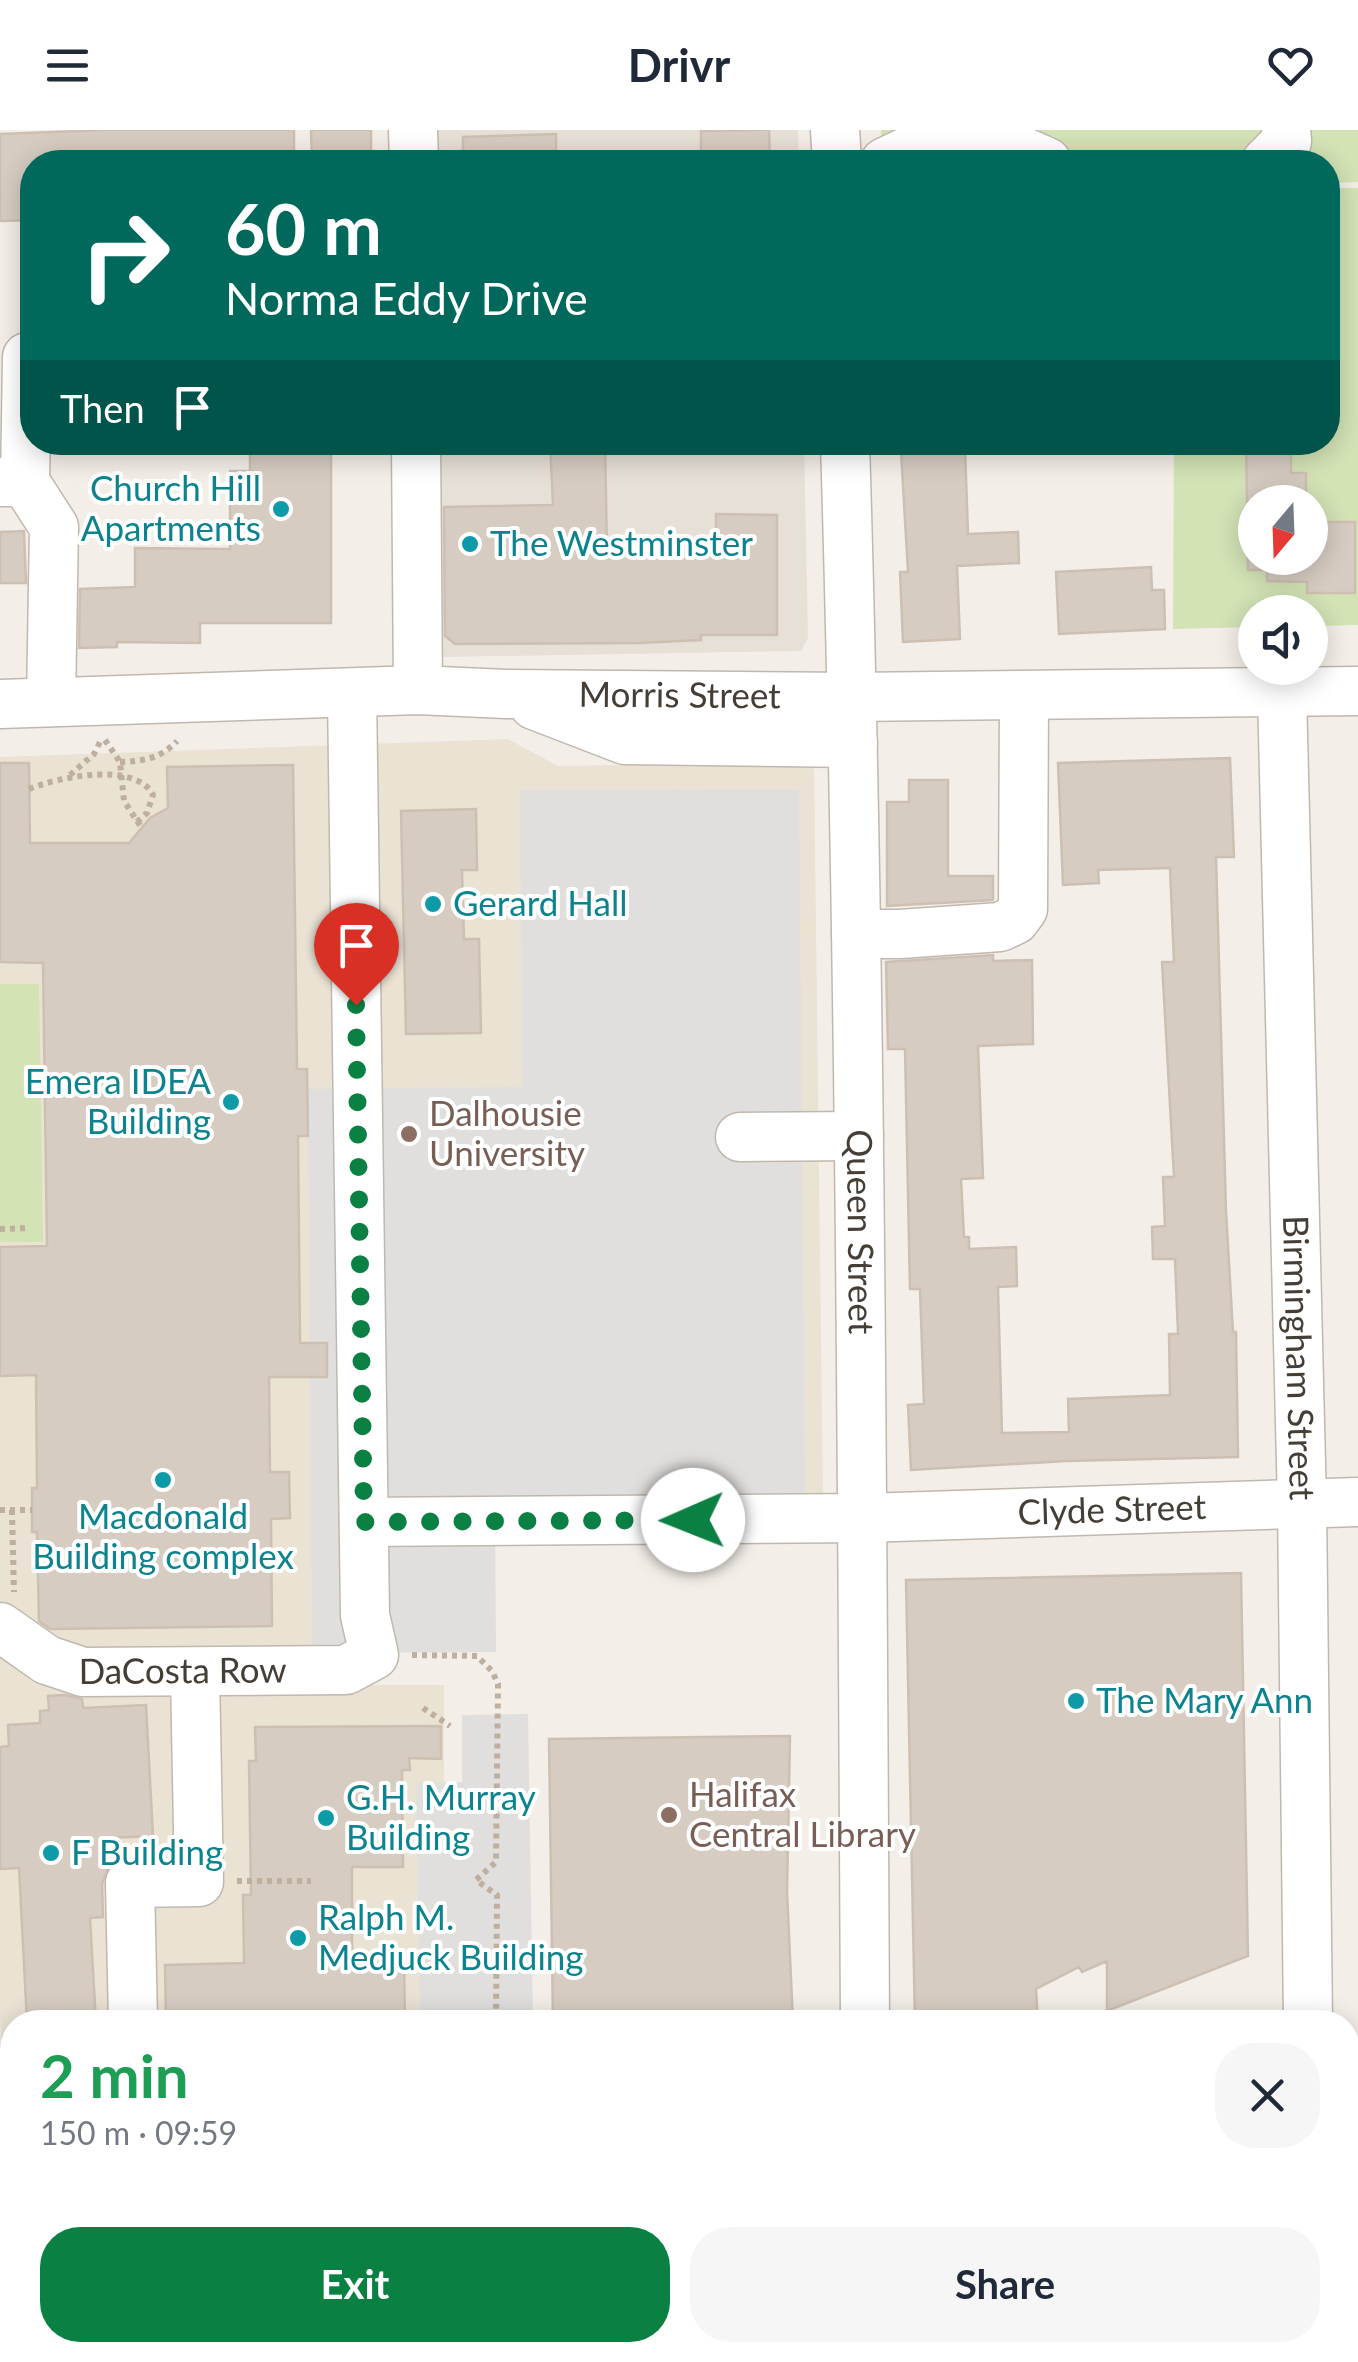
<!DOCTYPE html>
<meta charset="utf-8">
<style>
:root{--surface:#fff;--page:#f6f6f7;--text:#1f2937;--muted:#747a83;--accent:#0b8043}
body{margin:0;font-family:Lato,sans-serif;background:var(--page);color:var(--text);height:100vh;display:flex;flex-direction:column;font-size:38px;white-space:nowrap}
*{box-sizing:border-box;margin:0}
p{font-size:32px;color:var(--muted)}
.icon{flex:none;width:55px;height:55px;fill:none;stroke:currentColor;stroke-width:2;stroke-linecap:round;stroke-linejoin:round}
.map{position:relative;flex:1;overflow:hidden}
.panel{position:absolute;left:0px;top:1880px;width:1360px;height:352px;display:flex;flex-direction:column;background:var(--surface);border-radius:40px 40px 0 0;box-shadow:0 5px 25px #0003}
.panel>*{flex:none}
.banner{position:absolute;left:20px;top:20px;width:1320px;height:305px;border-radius:40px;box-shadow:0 5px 25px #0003;background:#00695c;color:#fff;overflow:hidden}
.needle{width:65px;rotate:199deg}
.tools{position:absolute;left:1238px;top:355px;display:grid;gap:20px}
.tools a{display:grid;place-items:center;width:90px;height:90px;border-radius:50%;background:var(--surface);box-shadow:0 5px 25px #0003;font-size:50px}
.pin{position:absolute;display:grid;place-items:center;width:85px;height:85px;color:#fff;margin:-102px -42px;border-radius:50% 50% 50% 0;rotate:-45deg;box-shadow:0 0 10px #0007}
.pin .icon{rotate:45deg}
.me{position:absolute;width:110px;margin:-55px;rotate:269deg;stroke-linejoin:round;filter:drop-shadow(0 0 8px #0008)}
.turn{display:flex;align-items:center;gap:35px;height:210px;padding:0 40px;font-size:45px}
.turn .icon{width:130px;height:130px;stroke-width:2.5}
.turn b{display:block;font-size:70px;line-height:85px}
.then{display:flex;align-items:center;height:95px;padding:0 40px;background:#0003;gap:20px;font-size:38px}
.round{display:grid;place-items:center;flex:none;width:105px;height:105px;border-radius:40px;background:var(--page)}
.headline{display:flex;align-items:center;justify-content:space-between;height:170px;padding:0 40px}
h1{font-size:60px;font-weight:700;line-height:75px;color:#1e9e55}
.primary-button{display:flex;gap:20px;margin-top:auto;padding:20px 40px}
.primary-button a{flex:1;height:115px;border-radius:40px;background:var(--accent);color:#fff;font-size:40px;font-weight:700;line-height:115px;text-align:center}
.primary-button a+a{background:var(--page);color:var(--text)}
header{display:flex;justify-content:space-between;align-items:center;height:130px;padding:0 40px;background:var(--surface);font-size:45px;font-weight:700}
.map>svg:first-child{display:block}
</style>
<header><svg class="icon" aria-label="menu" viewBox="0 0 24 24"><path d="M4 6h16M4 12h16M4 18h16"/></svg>Drivr<svg class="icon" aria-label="heart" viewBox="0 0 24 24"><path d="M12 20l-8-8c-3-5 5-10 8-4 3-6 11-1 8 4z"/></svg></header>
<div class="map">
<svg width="1358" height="2232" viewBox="0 0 1358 2232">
<rect width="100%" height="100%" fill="#f3eee8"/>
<path fill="#e6e0d7" d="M422,0H798L799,32H423Z
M428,313H804L808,508L801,521L442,527L431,517Z"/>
<path fill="#eae2d3" d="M508,609L558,636L814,632L823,1372L320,1378L323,1555H444V1892H12V1932L3,1933L0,1886V627Z"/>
<path fill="#d3e3b5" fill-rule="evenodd" d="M881,0H1358V52L1328,53V32H881Z
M1328,58H1358V495L1310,496V482H1255V497L1173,499L1174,313L1328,312ZM1255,372H1310V428H1255Z
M0,854H39L43,1112H0Z
M287,2227L304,2232H87Z"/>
<path fill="#e1dfdd" d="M799,659L805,1374L495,1377L496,1522L312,1523L308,959L522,957L520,660Z
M528,1584L533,1892H420L416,1653L462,1652V1585Z"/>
<path fill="#d6ccc2" stroke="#cdc0b2" stroke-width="2.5" d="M105,0H294V27L234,28V32H32V90L0,91V4Z
M311,0H371V32H312Z
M769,0L770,32H701V1Z
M556,4V32H463V7Z
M250,312H331V493H200V513L117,512V517L79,518L80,459L135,457V418L230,419V341H250Z
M550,312H605L607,421L716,419V384L777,385V505H701V510L640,513L455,514L445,506L444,377L553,375Z
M1246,312H1291V343H1306V372H1255V428H1310V392H1355V463H1307V452L1267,451V440H1248Z
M965,319L968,404L1018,402L1019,433L957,436L960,509L903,512L900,442H908L901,321Z
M24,401L26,453H0V402Z
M1151,437L1152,460H1164L1165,499L1059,504L1056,442Z
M1230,628L1234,727H1216L1226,1081L1233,1202H1236L1238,1327L1066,1331L911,1340L908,1275L924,1274L920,1159H910L905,919H888L886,832L993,825V831L1032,830L1033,914L978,916L983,1048L961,1049L964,1107H969V1119L1016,1117L1017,1156L998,1157L1002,1303L1069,1302L1068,1269L1170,1265L1169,1204H1178L1175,1129H1153L1152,1097L1165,1096L1163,1047H1174L1162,832H1174L1170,738L1098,740L1099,753L1063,755L1058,633Z
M0,633H29L30,713H129L150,688L168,678L167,637L293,635L297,939H307L308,1006H298L300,1213H327V1247H269L270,1342H289L290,1388L271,1389L272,1496L50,1499L39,1491L37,1402H32V1358H37L36,1245L0,1246V1117L47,1116L43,833L0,832Z
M909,650H948V746H993V770L887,776V672H909Z
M476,679L477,740H462L464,809H479L481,903L406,904L401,681Z
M1241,1443L1248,1826L1107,1881V1831L1082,1842L1079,1837L1036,1859L1038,1892H915L906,1450Z
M65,1565L82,1569L83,1578L146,1575L153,1706L106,1708L108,1738L102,1754L103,1787L90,1788L96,1892H27L19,1738L0,1739V1617L9,1616L8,1595L40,1593V1581L49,1580L48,1566Z
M441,1596V1629L409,1628L410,1640H402L403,1737H352V1832L404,1831L405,1892H166L165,1835L244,1833L243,1765H251L249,1631H256L255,1597Z
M790,1606L787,1761L793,1892H553L549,1609Z"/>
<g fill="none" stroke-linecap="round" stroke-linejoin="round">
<defs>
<g id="minor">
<path d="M413,0L414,32"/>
<path d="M835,0L837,32"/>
<path d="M975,0L1047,32"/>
<path d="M885,32L953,0"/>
<path d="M1266,32L1287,11L1286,0"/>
<path d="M416,312L418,560"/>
<path id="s1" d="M845,312C861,839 862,1366 865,1892"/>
<path d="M0,352H25L54,397L51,572"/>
<path d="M25,352L27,227"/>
<path id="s2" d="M1282,563L1302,1374L1308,1892"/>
<path id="s3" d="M0,574L418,560L506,564L853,567L1358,561"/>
<path d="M534,575L625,610L853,613"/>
<path d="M856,804H900L1000,797L1015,790L1023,779L1024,566"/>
<path d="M740,1007L859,1006"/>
<path id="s4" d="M364,1392L864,1388L1358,1372"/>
<path id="s5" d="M0,1497L47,1530L83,1542L346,1540L374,1525L365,1485L352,563"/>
<path d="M133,1892L130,1753L199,1752L195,1543"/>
<path d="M1348,2150L1358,2149"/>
<path d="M0,2180L12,2179"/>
<path d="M349,2220L350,2232"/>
<path d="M884,2220L889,2232"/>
<path d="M1313,2220V2232"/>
</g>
</defs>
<use href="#minor" stroke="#c0b8af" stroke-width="51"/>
<path stroke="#beaf9e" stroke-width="6" stroke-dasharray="5 5" stroke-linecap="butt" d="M105,610L120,632L124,671L141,697
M120,632C143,631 160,629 177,611
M70,645L94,624L101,610
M29,659C58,647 136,631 153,665L147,683L137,692
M0,1099L29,1098
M0,1380H32
M12,1380L14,1462
M412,1525L477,1526L492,1541L498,1554L496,1732L476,1750L497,1765L496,1892
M423,1578L450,1596
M237,1751H311
M5,2063L8,2142
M31,2225L32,2232
M123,2232L124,2223
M234,2232L246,2220"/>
<use href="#minor" stroke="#fff" stroke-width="48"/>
</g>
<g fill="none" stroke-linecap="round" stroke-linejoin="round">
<path stroke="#0b8043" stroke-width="18" stroke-dasharray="0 32.4" d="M356,875L364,1392L693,1390"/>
</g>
<g fill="#0f9aa8" stroke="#fff" stroke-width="4">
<circle cx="281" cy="379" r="10"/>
<circle cx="470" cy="414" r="10"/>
<circle cx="433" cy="774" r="10"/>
<circle cx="231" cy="972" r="10"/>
<circle cx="163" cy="1350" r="10"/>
<circle cx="1076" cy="1571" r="10"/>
<circle cx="326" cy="1688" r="10"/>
<circle cx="51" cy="1723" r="10"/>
<circle cx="298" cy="1808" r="10"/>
</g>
<g fill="#8d6e63" stroke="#fff" stroke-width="4">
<circle cx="409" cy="1004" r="10"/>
<circle cx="669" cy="1685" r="10"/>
</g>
<g text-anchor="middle" stroke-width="8" stroke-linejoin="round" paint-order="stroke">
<g font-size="35" fill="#0d838f" stroke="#fff" text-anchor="start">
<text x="261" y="371" text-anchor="end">Church Hill<tspan x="261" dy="40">Apartments</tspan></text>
<text x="490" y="426">The Westminster</text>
<text x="453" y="786">Gerard Hall</text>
<text x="211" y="964" text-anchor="end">Emera IDEA<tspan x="211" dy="40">Building</tspan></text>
<text x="163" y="1399" text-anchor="middle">Macdonald<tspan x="163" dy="40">Building complex</tspan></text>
<text x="1096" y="1583">The Mary Ann</text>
<text x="346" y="1680">G.H. Murray<tspan x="346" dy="40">Building</tspan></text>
<text x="71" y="1735">F Building</text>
<text x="318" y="1800">Ralph M.<tspan x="318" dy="40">Medjuck Building</tspan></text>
</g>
<g font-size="35" fill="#453e37" stroke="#fff">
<text dy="12" stroke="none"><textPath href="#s3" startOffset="680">Morris Street</textPath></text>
<text dy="12" stroke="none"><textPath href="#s1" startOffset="790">Queen Street</textPath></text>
<text dy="12" stroke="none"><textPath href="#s2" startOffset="665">Birmingham Street</textPath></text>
<text dy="12" stroke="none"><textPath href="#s4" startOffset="748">Clyde Street</textPath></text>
<text dy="12" stroke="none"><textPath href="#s5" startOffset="195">DaCosta Row</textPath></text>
</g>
<g font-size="35" fill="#785e54" stroke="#fff" text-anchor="start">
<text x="429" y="996">Dalhousie<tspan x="429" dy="40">University</tspan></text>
<text x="689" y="1677">Halifax<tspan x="689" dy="40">Central Library</tspan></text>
</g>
</g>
</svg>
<div class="tools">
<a><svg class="needle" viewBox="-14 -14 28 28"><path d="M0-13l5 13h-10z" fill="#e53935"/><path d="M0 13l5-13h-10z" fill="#747a83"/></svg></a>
<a><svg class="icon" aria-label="sound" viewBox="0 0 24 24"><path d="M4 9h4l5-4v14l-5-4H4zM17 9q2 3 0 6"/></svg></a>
</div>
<div class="pin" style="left:356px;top:875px;background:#d93025"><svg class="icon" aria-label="arrive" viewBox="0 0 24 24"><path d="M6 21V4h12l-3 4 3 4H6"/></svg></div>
<svg class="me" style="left:693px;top:1390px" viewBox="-20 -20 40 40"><circle r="19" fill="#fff"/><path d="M0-13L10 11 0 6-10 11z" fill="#0b8043"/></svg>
<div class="banner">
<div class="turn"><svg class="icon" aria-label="right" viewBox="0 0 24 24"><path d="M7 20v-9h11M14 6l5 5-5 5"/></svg><div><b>60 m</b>Norma Eddy Drive</div></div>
<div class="then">Then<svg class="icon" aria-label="arrive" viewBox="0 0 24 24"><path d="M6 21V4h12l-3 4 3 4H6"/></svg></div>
</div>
<section class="panel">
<div class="headline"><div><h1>2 min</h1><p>150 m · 09:59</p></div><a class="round"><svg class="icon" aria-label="close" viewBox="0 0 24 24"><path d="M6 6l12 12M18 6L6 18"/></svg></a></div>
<div class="primary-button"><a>Exit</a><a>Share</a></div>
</section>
</div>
